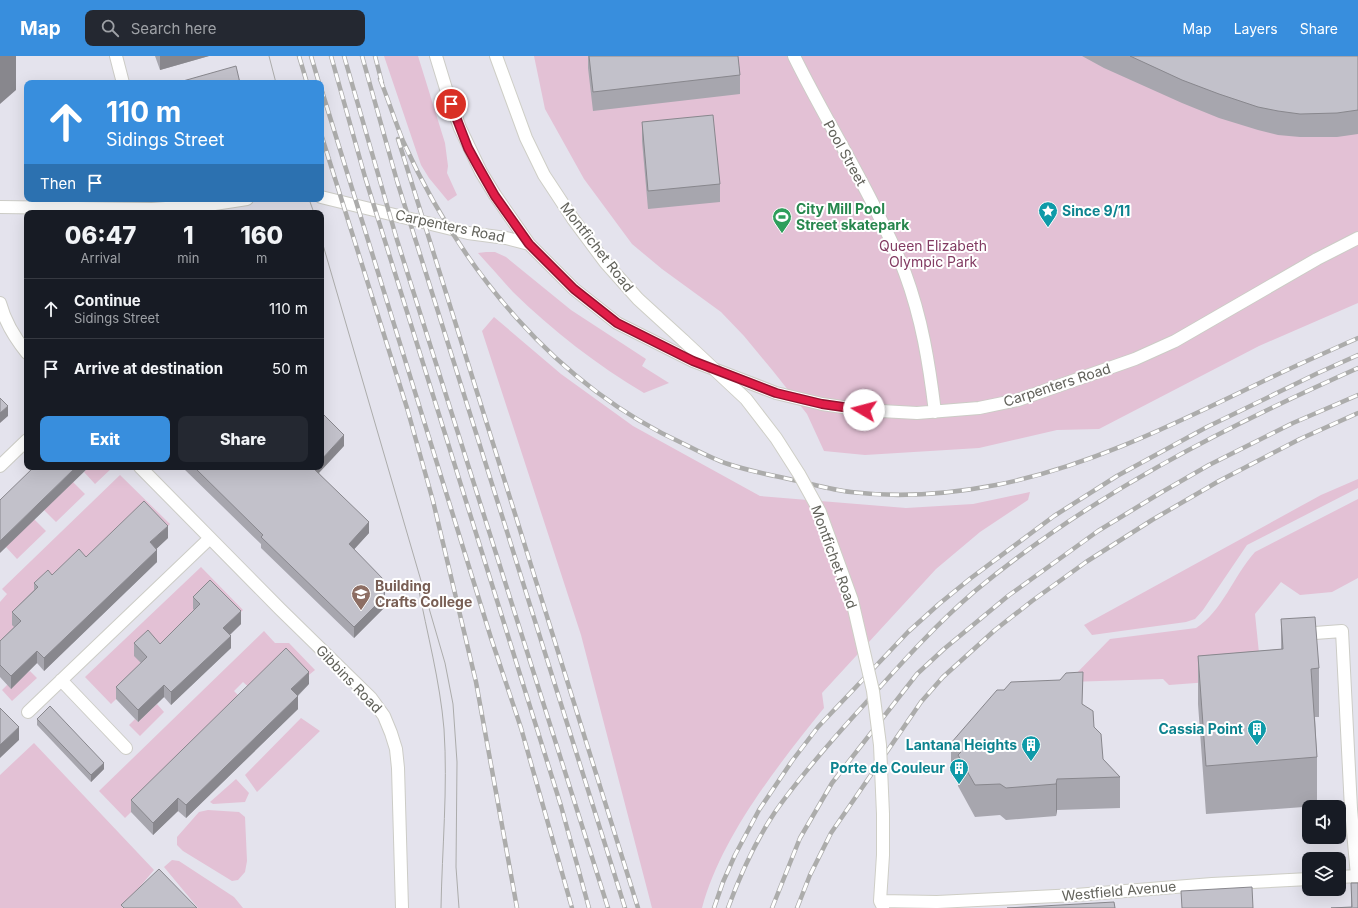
<!DOCTYPE html>
<style>
:root{--surface:#171b24;--page:#242831;--text:#f1f3f6;--muted:#9ea1a6;--line:#363941;--accent:#388edd}
body{margin:0;font-family:Inter,sans-serif;background:var(--page);color:var(--text);height:100vh;display:flex;flex-direction:column;font-size:15px;white-space:nowrap}
*{box-sizing:border-box;margin:0}
p{font-size:13px;color:var(--muted)}
.icon{flex:none;width:22px;height:22px;fill:none;stroke:currentColor;stroke-width:2;stroke-linecap:round;stroke-linejoin:round}
.map{position:relative;flex:1;overflow:hidden}
.sheet{position:absolute;left:24px;top:154px;width:300px;height:260px;display:flex;flex-direction:column;background:var(--surface);border-radius:8px;box-shadow:0 4px 16px #0002}
.sheet>*{flex:none}
.banner{position:absolute;left:24px;top:24px;width:300px;height:122px;border-radius:8px;box-shadow:0 4px 16px #0002;background:#388edd;color:#fff;overflow:hidden}
.fabs{position:absolute;left:1302px;top:744px;display:grid;gap:8px}
.fabs a{display:grid;place-items:center;width:44px;height:44px;border-radius:8px;background:var(--surface);box-shadow:0 4px 16px #0002;font-size:20px}
.pin{position:absolute;display:grid;place-items:center;width:34px;height:34px;color:#fff;margin:-17px;border:2px solid #fff;border-radius:50%;box-shadow:0 1px 4px #0007}
.me{position:absolute;width:44px;margin:-22px;rotate:278deg;stroke-linejoin:round;filter:drop-shadow(0 0 3px #0008)}
.turn{display:flex;align-items:center;gap:14px;height:84px;padding:0 16px;font-size:18px}
.turn .icon{width:52px;height:52px;stroke-width:2.5}
.turn b{display:block;font-size:28px;line-height:34px}
.then{display:flex;align-items:center;height:38px;padding:0 16px;background:#0003;gap:8px;font-size:15px}
.eta{display:flex;justify-content:space-evenly;align-items:center;height:68px;text-align:center}
.eta b{font-size:24px;font-weight:800;line-height:28px}
.primary-button{display:flex;gap:8px;margin-top:auto;padding:8px 16px}
.primary-button a{flex:1;height:46px;border-radius:8px;background:var(--accent);color:#fff;font-size:16px;font-weight:800;line-height:46px;text-align:center}
.primary-button a+a{background:var(--page);color:var(--text)}
ul{padding:0;list-style:none}
li{display:flex;align-items:center;gap:12px;height:60px;padding:0 16px;border-top:1px solid var(--line)}
li div{flex:1}
li b{display:block;font-size:15px}
li em{font-style:normal}
header{display:flex;align-items:center;gap:24px;box-sizing:border-box;height:56px;padding:0 20px;background:var(--accent);color:#fff}
header strong{font-size:19px}
nav{display:flex;gap:22px;margin-inline-start:auto;font-size:14px}
.search{width:280px;height:36px;background:var(--page);display:flex;align-items:center;gap:10px;box-sizing:border-box;padding:0 14px;border-radius:8px;color:var(--muted);font-size:15px}
.map>svg:first-child{display:block}
</style>
<header>
<strong>Map</strong>
<div class="search"><svg class="icon" aria-label="search" viewBox="0 0 24 24"><circle cx="10" cy="10" r="6"/><path d="M15 15l6 6"/></svg>Search here</div>
<nav><a>Map</a><a>Layers</a><a>Share</a></nav>
</header>
<div class="map">
<svg width="1358" height="852" viewBox="0 0 1358 852">
<rect width="100%" height="100%" fill="#e4e3ed"/>
<path fill="#e3c1d5" d="M384,0H418L445,87L448,110L447,117L457,139L448,145L429,122L421,109Z
M534,0H1358V247L1259,290L1099,373L1057,374L979,392L865,399L824,395L807,358L773,315L744,280L721,256L662,213L632,188L584,123L545,53Z
M486,196H495L506,201L571,254L646,303L642,310L669,327L644,337C597,309 553,275 513,236C501,223 490,210 478,197Z
M494,261L561,318L633,370L760,440L906,452L973,448L1030,436L1028,444L980,476L936,513L822,637L824,652C778,709 721,781 702,852H652L581,579L482,275Z
M89,411H113L95,428L84,416Z
M120,419L170,468L162,476L12,568L21,578L0,598V546L7,538L2,533Z
M1358,423V432L1247,489L1203,554L1195,563L1186,566L1092,579L1084,569L1321,439Z
M73,426L85,438L56,466L44,454Z
M1358,443V522L1332,536L1300,539L1281,526L1255,558L1259,597L1236,624L1169,629L1163,623L1068,626L1110,583L1196,572C1222,556 1234,519 1255,496Z
M34,463L46,475L17,503L6,491Z
M201,511L243,554L235,562L200,561L160,600H135L147,613L111,648L85,621Z
M264,575L275,587H289L315,614L304,623L254,636L243,626L234,635L244,645L125,762L99,735Z
M30,615L37,622L12,645L2,634L7,629Z
M157,648L164,656L140,680L129,669L135,663L138,666Z
M301,662L320,675L257,736L245,719Z
M34,687L154,814L122,852H0V719Z
M236,723L249,737L245,746L213,748L210,746Z
M208,754L239,756L245,761L247,805L245,816L238,824L232,825L183,795L177,789V781L199,756Z
M172,804L179,805L234,841L243,852H198L164,811Z"/>
<g fill="none" stroke-linecap="round" stroke-linejoin="round">
<defs>
<path id="street" d="M116,0L123,27
M436,0L447,36L460,72L481,116L495,139L529,188L574,233L617,267L693,305L776,337L822,348L863,354L917,357L979,352L1018,344L1135,303L1175,285L1317,203L1358,182
M794,0C820,53 851,103 877,156C887,176 897,196 905,217C922,263 929,307 935,356
M321,141L468,177L506,182L529,188
M0,151L152,153L208,149L247,143
M0,247C5,266 14,281 27,297
M0,410L27,384
M140,411L280,553L371,642L384,660L391,677L396,693L398,712L402,852
M1301,578L1342,575L1351,753L1357,820
M61,624L126,692
M28,656L210,482"/>
<path id="secondary" d="M496,0L526,82L544,119L573,163L605,206L638,243L684,285
M1339,821L1358,820
M880,845L937,846L1076,839L1212,828L1309,823
M883,851L880,845L883,799V758"/>
</defs>
<use href="#street" stroke="#ccccc6" stroke-width="14"/>
<use href="#secondary" stroke="#cecec6" stroke-width="14"/>
<use href="#street" stroke="#fff" stroke-width="12"/>
<use href="#secondary" stroke="#fff" stroke-width="12"/>
<path stroke="#acacab" stroke-width="1" d="M269,0L276,27
M309,143L314,157
M321,182L445,607L453,648L457,706L456,811L459,852
M418,530C427,577 440,625 444,673C448,732 442,793 441,852"/>
<defs>
<path id="rail" d="M299,0L307,27
M311,0L319,27
M331,0L365,121L561,750L589,852
M344,0L397,184L608,852
M362,0L397,125L625,852
M375,0L382,27
M380,23C388,43 395,65 403,85C460,212 555,329 684,388C698,395 713,403 728,408C749,415 771,419 793,424C812,428 832,434 851,436C899,442 949,438 996,429C1093,410 1182,364 1270,322C1299,308 1329,295 1358,282
M321,32L491,582L521,672L572,852
M321,78L407,352L433,445L476,626L517,852
M398,83L638,852
M714,852L723,826L735,799L759,754L792,705L818,671L908,576L939,548L971,522L1054,460L1117,420L1207,371L1318,317L1358,299
M728,852C740,819 755,786 775,756C801,719 831,685 862,651C898,611 934,570 975,535C1089,440 1223,372 1358,312
M772,852L800,782L832,727L917,618L944,593L1008,540L1098,475L1162,436L1209,409L1293,367L1358,339
M797,852L810,819L831,777L921,646L943,621L995,574L1032,545L1086,506L1152,464L1219,425L1300,383L1358,357"/>
</defs>
<use href="#rail" stroke="#acacab" stroke-width="4.5"/>
<use href="#rail" stroke="#fff" stroke-width="3" stroke-dasharray="9" stroke-linecap="butt"/>
<defs>
<path id="secondary-bridge" d="M684,285L746,343L776,382L799,418L820,456L852,544L873,635L880,689L883,758"/>
</defs>
<use href="#secondary-bridge" stroke="#cecec6" stroke-width="14" stroke-linecap="butt"/>
<use href="#secondary-bridge" stroke="#fff" stroke-width="12"/>
</g>
<path fill="#a7a6ae" d="M155,0H209L160,14Z
M588,0H738L740,19V38L593,55L588,12Z
M1082,0H1358V78L1337,81H1300L1278,79L1258,74L1219,62L1182,47L1104,12Z
M642,66L720,128V146L648,153L642,85Z
M344,390L319,417L369,477L354,493L385,536L384,552L354,582L261,492V488L182,411H321Z
M168,482L156,493L157,506L44,615L37,607L11,633L0,621V585L14,571L12,569V556L34,534V527L52,519L86,501Z
M193,541L241,568L230,579L231,592L171,649L164,641L138,666L116,643V631L141,607L134,600V587L160,588L194,554L193,553Z
M1281,563L1319,612V661H1315L1317,701V750L1206,758L1198,648V600L1281,593Z
M309,628L298,640V653L186,762L178,755L153,779L131,756V744Z
M1083,648L1094,671L1103,703L1120,721V752L1057,754L1056,760L1006,764L1000,759L975,761L958,730V724L951,718V687Z
M37,663L104,713L91,726L37,669Z
M1351,827L1358,852L1351,851Z"/>
<path fill="#88878d" d="M0,0H16V34L0,48Z
M160,0H209L160,14Z
M8,350V360L0,367V357Z
M344,379V390L313,423V412L314,411H321V404Z
M76,411H89L0,497V485Z
M369,466V477L349,499V488Z
M168,470V482L150,499V486Z
M157,494V506L44,615V602Z
M385,525L384,552L354,582V571Z
M241,555V568L223,585V572Z
M231,580V592L171,649V636Z
M37,595V607L11,633V620Z
M309,616V628L291,646V633Z
M164,629V641L138,666V654Z
M298,640V653L186,762V749Z
M19,671V684L0,702V689Z
M104,707V713L91,726V719Z
M1057,723V754L1056,760V728Z
M178,742V755L153,779V767Z"/>
<path fill="#c2c1ca" stroke="#88878d" d="M589,0H738L740,19L593,36Z
M1130,0H1358V54L1337,57L1300,58L1278,55L1258,51L1219,38L1182,24Z
M236,10L240,27H183V25Z
M713,59L720,128L648,135L642,66Z
M0,342L8,350L0,357Z
M321,356L344,379L321,404Z
M34,411H76L0,485V444Z
M194,411H314L313,412L369,466L349,488L385,525L384,541L354,571L261,481L263,479Z
M144,445L168,470L150,486L157,494L44,602L37,595L11,620L0,609V585L21,565L12,556L38,531L34,527L48,514L52,519L79,493L86,501Z
M210,524L241,555L223,572L231,580L171,636L164,629L138,654L116,631L147,601L134,587L148,574L160,588L200,548L193,541Z
M1315,561L1319,612L1311,613L1317,701L1206,710L1198,600L1283,593L1281,563Z
M286,592L309,616L291,633L298,640L186,749L178,742L153,767L131,744Z
M1083,616L1082,648L1093,655L1094,671L1101,678L1103,703L1120,721L1057,723L1056,728L1006,732L1000,728L975,729L958,699L961,696L951,687L997,634H1004L1011,626L1060,624L1066,617Z
M50,650L104,707L91,719L37,663Z
M0,652L19,671L0,689Z
M159,813L197,852H124L121,849Z
M1351,827H1358V852H1331L1352,851Z
M1252,831L1253,852H1182L1181,835Z
M1114,846L1115,852H1007Z"/>
<g fill="none" stroke-linecap="round" stroke-linejoin="round">
<defs>
<path id="route" d="M451,48L468,92L479,112L495,140L529,188L574,233L617,267L693,305L776,337L822,348L864,354"/>
</defs>
<use href="#route" stroke="#92132f" stroke-width="10"/>
<use href="#route" stroke="#e11d48" stroke-width="7"/>
</g>
<defs>
<symbol id="sight-pin" viewBox="-11 -11 22 30"><path d="M0 17L-7.5 6A9.5 9.5 0 1 1 7.5 6Z" fill="#0f9aa8" stroke="#fff"/><path d="M0-6L1.8-2.2L6-1.7L2.9 1.2L3.7 5.4L0 3.3L-3.7 5.4L-2.9 1.2L-6-1.7L-1.8-2.2Z" fill="#fff"/></symbol>
<symbol id="stadium-pin" viewBox="-11 -11 22 30"><path d="M0 17L-7.5 6A9.5 9.5 0 1 1 7.5 6Z" fill="#2e9e5b" stroke="#fff"/><path d="M0-5a6.5 5 0 1 0 0 10a6.5 5 0 1 0 0-10ZM-3.5-1.8h7v3.6h-7Z" fill="#fff"/></symbol>
<symbol id="university-pin" viewBox="-11 -11 22 30"><path d="M0 17L-7.5 6A9.5 9.5 0 1 1 7.5 6Z" fill="#8d6e63" stroke="#fff"/><path d="M0-5L7-2L0 1L-7-2ZM-4 1L0 2.5L4 1V4Q0 6-4 4Z" fill="#fff"/></symbol>
<symbol id="building-pin" viewBox="-11 -11 22 30"><path d="M0 17L-7.5 6A9.5 9.5 0 1 1 7.5 6Z" fill="#0f9aa8" stroke="#fff"/><path d="M-4-6H4V6H1V3H-1V6H-4ZM-2.5-4.3h1.7v1.8h-1.7ZM.8-4.3h1.7v1.8H.8ZM-2.5-1h1.7V.8h-1.7ZM.8-1h1.7V.8H.8Z" fill="#fff"/></symbol>
</defs>
<g fill-rule="evenodd">
<use href="#sight-pin" x="1037" y="144" width="22" height="30"/>
<use href="#stadium-pin" x="771" y="150" width="22" height="30"/>
<use href="#university-pin" x="350" y="527" width="22" height="30"/>
<use href="#building-pin" x="1246" y="662" width="22" height="30"/>
<use href="#building-pin" x="1020" y="678" width="22" height="30"/>
<use href="#building-pin" x="948" y="701" width="22" height="30"/>
</g>
<g text-anchor="middle" stroke-width="4" stroke-linejoin="round" paint-order="stroke">
<g font-size="14" fill="#62625b" stroke="#fff">
<text transform="translate(845 97) rotate(61)" y="5">Pool Street</text>
<text transform="translate(450 170) rotate(12)" y="5">Carpenters Road</text>
<text transform="translate(597 191) rotate(52)" y="5">Montfichet Road</text>
<text transform="translate(1057 329) rotate(-18)" y="5">Carpenters Road</text>
<text transform="translate(834 501) rotate(70)" y="5">Montfichet Road</text>
<text transform="translate(349 623) rotate(46)" y="5">Gibbins Road</text>
<text transform="translate(1119 835) rotate(-5)" y="5">Westfield Avenue</text>
</g>
<g font-size="14" font-weight="bold" fill="#27864d" stroke="#fff" text-anchor="start">
<text x="796" y="158">City Mill Pool<tspan x="796" dy="16">Street skatepark</tspan></text>
</g>
<g font-size="14" font-weight="bold" fill="#0d838f" stroke="#fff" text-anchor="end">
<text x="1062" y="160" text-anchor="start">Since 9/11</text>
<text x="1243" y="678">Cassia Point</text>
<text x="1017" y="694">Lantana Heights</text>
<text x="945" y="717">Porte de Couleur</text>
</g>
<g font-size="14" fill="#823b62" stroke="#fff">
<text x="933" y="195">Queen Elizabeth<tspan x="933" dy="16">Olympic Park</tspan></text>
</g>
<g font-size="14" font-weight="bold" fill="#785e54" stroke="#fff" text-anchor="start">
<text x="375" y="535">Building<tspan x="375" dy="16">Crafts College</tspan></text>
</g>
</g>
</svg>
<div class="fabs">
<a><svg class="icon" aria-label="sound" viewBox="0 0 24 24"><path d="M4 9h4l5-4v14l-5-4H4zM17 9q2 3 0 6"/></svg></a>
<a><svg class="icon" aria-label="layers" viewBox="0 0 24 24"><path d="M12 4l9 5-9 5-9-5zM3 14l9 5 9-5"/></svg></a>
</div>
<div class="pin" style="left:451px;top:48px;background:#d93025"><svg class="icon" aria-label="arrive" viewBox="0 0 24 24"><path d="M6 21V4h12l-3 4 3 4H6"/></svg></div>
<svg class="me" style="left:864px;top:354px" viewBox="-20 -20 40 40"><circle r="19" fill="#fff"/><path d="M0-13L10 11 0 6-10 11z" fill="#e11d48"/></svg>
<div class="banner">
<div class="turn"><svg class="icon" aria-label="ahead" viewBox="0 0 24 24"><path d="M12 20V5M6 11l6-6 6 6"/></svg><div><b>110 m</b>Sidings Street</div></div>
<div class="then">Then<svg class="icon" aria-label="arrive" viewBox="0 0 24 24"><path d="M6 21V4h12l-3 4 3 4H6"/></svg></div>
</div>
<section class="sheet">
<div class="eta">
<div><b>06:47</b><p>Arrival</p></div>
<div><b>1</b><p>min</p></div>
<div><b>160</b><p>m</p></div>
</div>
<ul>
<li><svg class="icon" aria-label="ahead" viewBox="0 0 24 24"><path d="M12 20V5M6 11l6-6 6 6"/></svg><div><b>Continue</b><p>Sidings Street</p></div><em>110 m</em></li>
<li><svg class="icon" aria-label="arrive" viewBox="0 0 24 24"><path d="M6 21V4h12l-3 4 3 4H6"/></svg><div><b>Arrive at destination</b></div><em>50 m</em></li>
</ul>
<div class="primary-button"><a>Exit</a><a>Share</a></div>
</section>
</div>
